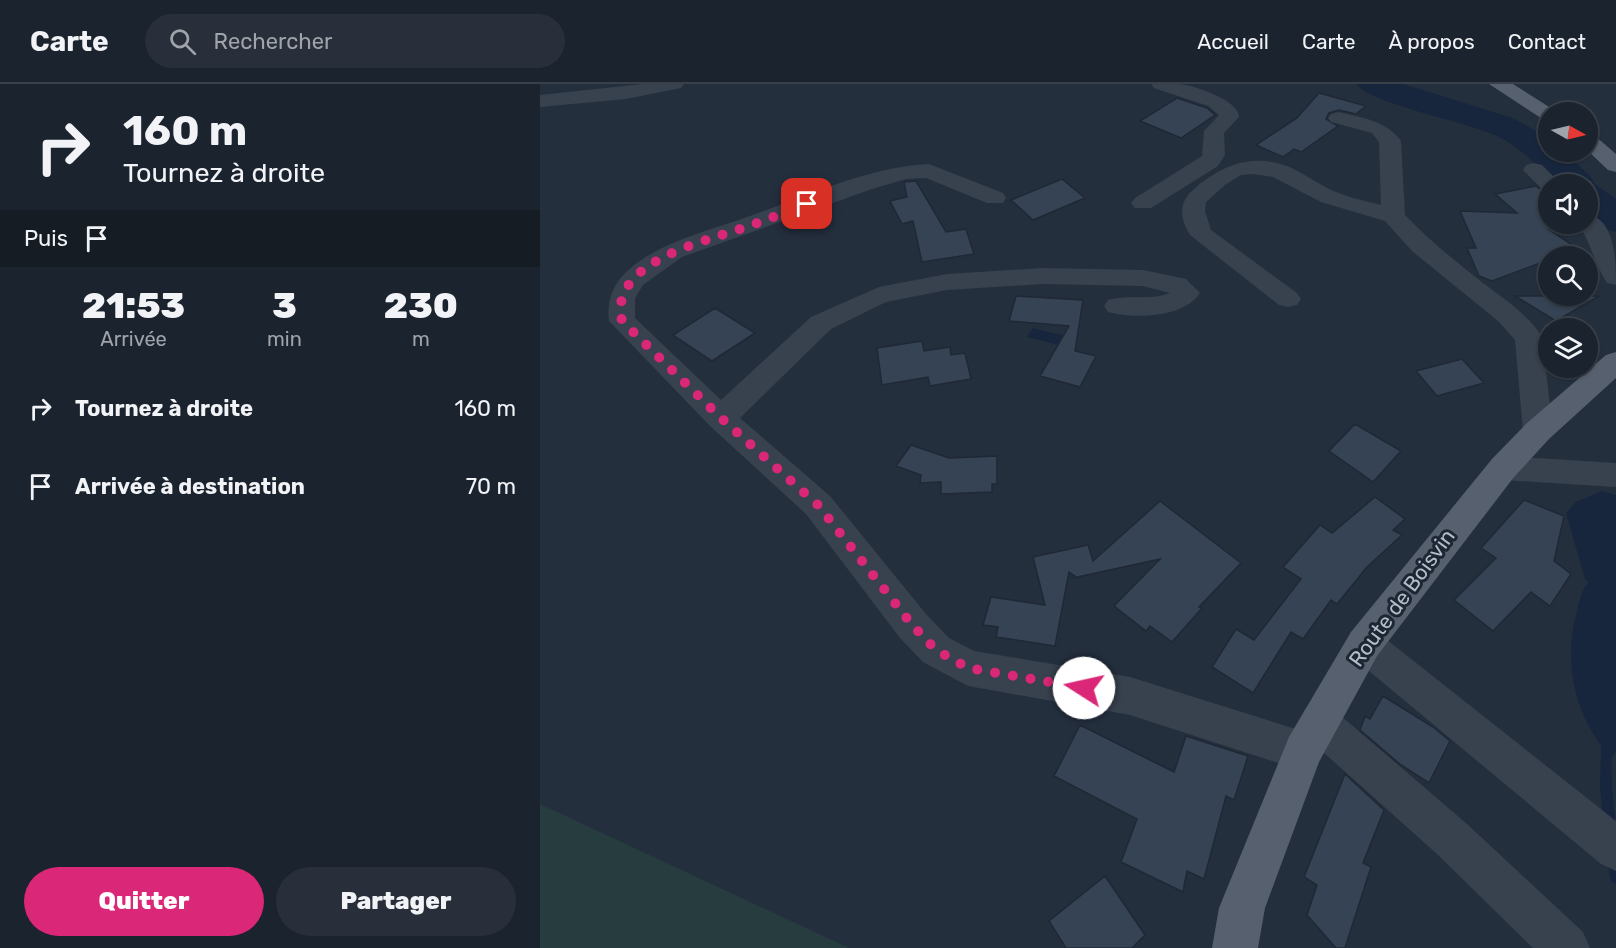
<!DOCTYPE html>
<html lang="fr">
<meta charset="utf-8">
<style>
:root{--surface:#1b232e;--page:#282f3a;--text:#f1f3f6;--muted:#a0a4aa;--line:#39404a;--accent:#db2777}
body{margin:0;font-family:Rubik,sans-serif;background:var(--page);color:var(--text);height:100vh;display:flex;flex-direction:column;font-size:22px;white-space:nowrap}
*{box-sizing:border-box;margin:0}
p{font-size:20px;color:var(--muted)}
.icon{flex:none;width:33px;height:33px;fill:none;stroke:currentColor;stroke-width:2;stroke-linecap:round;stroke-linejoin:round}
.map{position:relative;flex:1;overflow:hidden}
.details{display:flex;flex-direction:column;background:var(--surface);width:540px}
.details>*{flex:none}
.guide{background:#1b232e;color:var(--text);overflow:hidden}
.needle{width:39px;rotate:98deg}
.buttons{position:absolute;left:998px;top:18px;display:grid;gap:12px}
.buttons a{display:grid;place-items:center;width:60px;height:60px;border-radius:50%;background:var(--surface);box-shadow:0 2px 4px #0004,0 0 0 2px var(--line);font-size:30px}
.pin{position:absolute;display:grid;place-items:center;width:51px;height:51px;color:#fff;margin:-26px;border-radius:12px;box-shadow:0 3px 9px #0006}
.me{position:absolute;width:66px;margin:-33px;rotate:280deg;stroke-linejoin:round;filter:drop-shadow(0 0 4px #0008)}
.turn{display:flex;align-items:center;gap:21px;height:126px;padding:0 24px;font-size:27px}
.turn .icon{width:78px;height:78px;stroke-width:2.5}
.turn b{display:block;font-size:42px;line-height:51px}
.then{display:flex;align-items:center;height:57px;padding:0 24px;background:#0003;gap:12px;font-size:22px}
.eta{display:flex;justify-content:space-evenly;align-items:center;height:102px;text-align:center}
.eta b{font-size:36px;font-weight:800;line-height:42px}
.cta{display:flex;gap:12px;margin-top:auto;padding:12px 24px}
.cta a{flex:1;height:69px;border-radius:36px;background:var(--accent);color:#fff;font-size:24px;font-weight:800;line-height:69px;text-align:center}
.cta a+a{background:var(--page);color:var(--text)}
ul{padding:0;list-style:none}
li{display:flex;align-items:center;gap:18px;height:78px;padding:0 24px}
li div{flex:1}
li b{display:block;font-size:22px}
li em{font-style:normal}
header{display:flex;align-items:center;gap:36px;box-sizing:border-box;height:84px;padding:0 30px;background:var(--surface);border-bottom:2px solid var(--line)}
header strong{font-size:28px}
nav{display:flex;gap:33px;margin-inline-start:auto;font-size:21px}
.search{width:420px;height:54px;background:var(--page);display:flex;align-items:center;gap:15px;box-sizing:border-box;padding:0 21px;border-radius:33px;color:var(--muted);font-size:22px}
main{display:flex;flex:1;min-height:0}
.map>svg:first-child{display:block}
</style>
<header>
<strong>Carte</strong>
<div class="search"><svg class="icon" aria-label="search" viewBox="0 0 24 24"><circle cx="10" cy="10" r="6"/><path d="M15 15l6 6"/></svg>Rechercher</div>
<nav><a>Accueil</a><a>Carte</a><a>À propos</a><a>Contact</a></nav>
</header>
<main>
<section class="details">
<div class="guide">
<div class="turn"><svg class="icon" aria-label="right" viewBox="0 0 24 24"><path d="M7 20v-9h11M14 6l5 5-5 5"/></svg><div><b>160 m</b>Tournez à droite</div></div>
<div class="then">Puis<svg class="icon" aria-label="arrive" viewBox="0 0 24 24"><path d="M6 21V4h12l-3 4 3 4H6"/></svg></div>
</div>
<div class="eta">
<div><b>21:53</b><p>Arrivée</p></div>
<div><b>3</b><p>min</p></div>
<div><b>230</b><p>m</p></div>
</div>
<ul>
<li><svg class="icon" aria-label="right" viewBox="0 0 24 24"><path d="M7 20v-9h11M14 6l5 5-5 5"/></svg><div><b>Tournez à droite</b></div><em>160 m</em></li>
<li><svg class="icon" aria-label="arrive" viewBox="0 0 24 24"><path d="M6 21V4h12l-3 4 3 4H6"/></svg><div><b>Arrivée à destination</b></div><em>70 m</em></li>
</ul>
<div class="cta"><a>Quitter</a><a>Partager</a></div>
</section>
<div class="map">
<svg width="1076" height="864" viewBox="0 0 1076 864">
<rect width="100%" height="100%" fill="#242f3e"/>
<path fill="#263c3f" d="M0,720L309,864H0Z"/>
<path fill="#17263c" d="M493,244L528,253L523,262L487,253Z
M1062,407L1076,411V667L1071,674C1035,633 1022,579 1037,527C1040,516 1041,506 1049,498L1045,495L1026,429L1036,418Z"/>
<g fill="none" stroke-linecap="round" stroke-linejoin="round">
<path fill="#17263c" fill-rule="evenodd" d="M1066,654L1070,655L1071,659L1072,705L1076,744L1074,748L1070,750L1066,748L1064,744L1060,705L1061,659L1062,655Z
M1074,769L1076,770V800L1072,798C1069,791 1067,778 1070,771Z"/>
<path fill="#17263c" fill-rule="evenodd" d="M816,0H863L973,34L1008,54V68H1024L1050,92L1056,101L1076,115V148L1062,144L1047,131V100H1016C999,83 981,64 959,53C929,38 830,20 816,0Z"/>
</g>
<path fill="#364354" stroke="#1f2835" stroke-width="1.5" d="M779,9L826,22L816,30L799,26L789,29L786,35L798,42L761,68L754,65L743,73L716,61L757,34Z
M637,14L667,24L675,31L641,54L600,37Z
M522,95L545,114L493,136L471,116Z
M376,97L406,148L426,145L434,170L382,178L373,137L362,140L350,117L367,113L364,98Z
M996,102L1002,107L1008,108V145L1037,164L1016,172H1008V176L952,197L939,192L927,164H936L920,127L977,129L955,110Z
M476,212L543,216L535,267L556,272L540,303L500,292L529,242L469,237Z
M975,212H1059L1016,237Z
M175,224L215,249L172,277L133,251Z
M382,257L384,267L410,263L411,271L425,269L431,295L390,302L388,293L342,301L337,264Z
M922,275L944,299L897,312L876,287Z
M815,340L861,367L833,398L789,367Z
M371,361L409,374L457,372V400H452V408L401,410V398L380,399L381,391L356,382Z
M835,413L865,435L853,446L862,451L827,483L797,520L791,516L763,555L751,548L713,609L672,583L696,545L714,556L761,495L743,483L780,441L792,449Z
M984,416L1024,432L1014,477L1031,490L1010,522L991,508L953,547L914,516L956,474L941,464Z
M620,417L701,479L659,523L662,524L632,558L610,542L606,547L574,522L620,475L533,494L535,492L529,488L515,562L456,553L458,543L443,541L451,513L505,521L493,473L548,461L553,477Z
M843,612L893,643L910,657L889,699L861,681L820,646L825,632L830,635Z
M540,641L634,688L646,652L708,672L694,716L686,712L664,795L647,787L643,808L581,778L597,735L514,692Z
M805,690L844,726L823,779L831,783L805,864H796L767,831L777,801L764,793Z
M565,792L605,851L592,864H526L509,837Z"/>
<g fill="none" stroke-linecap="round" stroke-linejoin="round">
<path fill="#38414e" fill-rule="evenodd" d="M103,0H144L141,4L86,15L0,23V11Z
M611,0C621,0 631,0 640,0C655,2 699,16 699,33L684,49L685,71L678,82L611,124H595L591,119L595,114L662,72L664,47L679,31L668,22L614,4Z
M798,28C822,34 846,36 861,57L865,131C889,156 915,177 943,199C964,215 988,230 1002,253L1013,347L1009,355L998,358L987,355L983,347L975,256L958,237L872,167L845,137L781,118L733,93L712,90L701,91L685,101L666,118L665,127L671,146L757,209L761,215L757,221L748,223L739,221L650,151C640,135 638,119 653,106C680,82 711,69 747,82C764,89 779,101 796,108C810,114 826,117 841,121L839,58L832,49L791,38L788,34L791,30Z
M994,79L1002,81L1021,100H1008V106L1002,105L983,86L986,81Z
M389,80L463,109L466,114L463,119H447L386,94L366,95L332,105L142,173L103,201L95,214V234L181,316L271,233L339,203L407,190L503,184L603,186L646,195L660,209C644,234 594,235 568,228L564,222L568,216C588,210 611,217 630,209L603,202L503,200L407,206L346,218L291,245L200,334L290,412L386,530L409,554L434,567L590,593L762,647L759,639L765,625L779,620L793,625L927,740L1043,848L1050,864H993L897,770L783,668L777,681L763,687L590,631L428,602L383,578L360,554L266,430L170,342L69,237C66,214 75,196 93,182C126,156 171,146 210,132C267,112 328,83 389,80Z
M1047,129C1076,137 1076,176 1076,201L1067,199C1054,180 1052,160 1038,140H1047Z
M963,372L1076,379V403L963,396L952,393L947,384L952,375Z
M824,543L837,548L1076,737V787L1061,780L811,572L805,560L811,548Z"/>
<path fill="#56606e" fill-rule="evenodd" d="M949,0H973L1017,28H1008V36L1001,34Z
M1047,49L1054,51L1076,70V88L1068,86L1047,66Z
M1076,268V294L1009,355L974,393L837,572L779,678L725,824L718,864H672L679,824L749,653L811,548L952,375L987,339L1066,271Z"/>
</g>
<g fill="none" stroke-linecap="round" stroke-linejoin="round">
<path stroke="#db2777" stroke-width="10" stroke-dasharray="0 18" d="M267,120C244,129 221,138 197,146C158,159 68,181 82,237L181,334L278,421L373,542L396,566L428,584L544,604"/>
</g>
<g text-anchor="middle" stroke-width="6" stroke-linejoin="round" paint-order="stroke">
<g font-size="21" fill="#b4bcc9" stroke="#1d2633">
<text transform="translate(862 514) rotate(-54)" y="7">Route de Boisvin</text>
</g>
</g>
</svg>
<div class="buttons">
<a><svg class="needle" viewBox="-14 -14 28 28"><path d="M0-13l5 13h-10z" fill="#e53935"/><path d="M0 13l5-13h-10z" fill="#a0a4aa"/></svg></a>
<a><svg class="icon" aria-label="sound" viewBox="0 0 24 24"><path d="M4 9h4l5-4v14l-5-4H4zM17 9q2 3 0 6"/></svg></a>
<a><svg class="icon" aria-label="search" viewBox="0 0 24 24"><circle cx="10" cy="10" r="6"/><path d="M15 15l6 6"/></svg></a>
<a><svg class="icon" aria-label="layers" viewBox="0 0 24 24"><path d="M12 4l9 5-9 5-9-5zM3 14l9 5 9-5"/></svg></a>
</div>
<div class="pin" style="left:267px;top:120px;background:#d93025"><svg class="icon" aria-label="arrive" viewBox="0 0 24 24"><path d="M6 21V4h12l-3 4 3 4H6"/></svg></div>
<svg class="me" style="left:544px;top:604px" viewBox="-20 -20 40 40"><circle r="19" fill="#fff"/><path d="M0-13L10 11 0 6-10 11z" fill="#db2777"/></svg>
</div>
</main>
